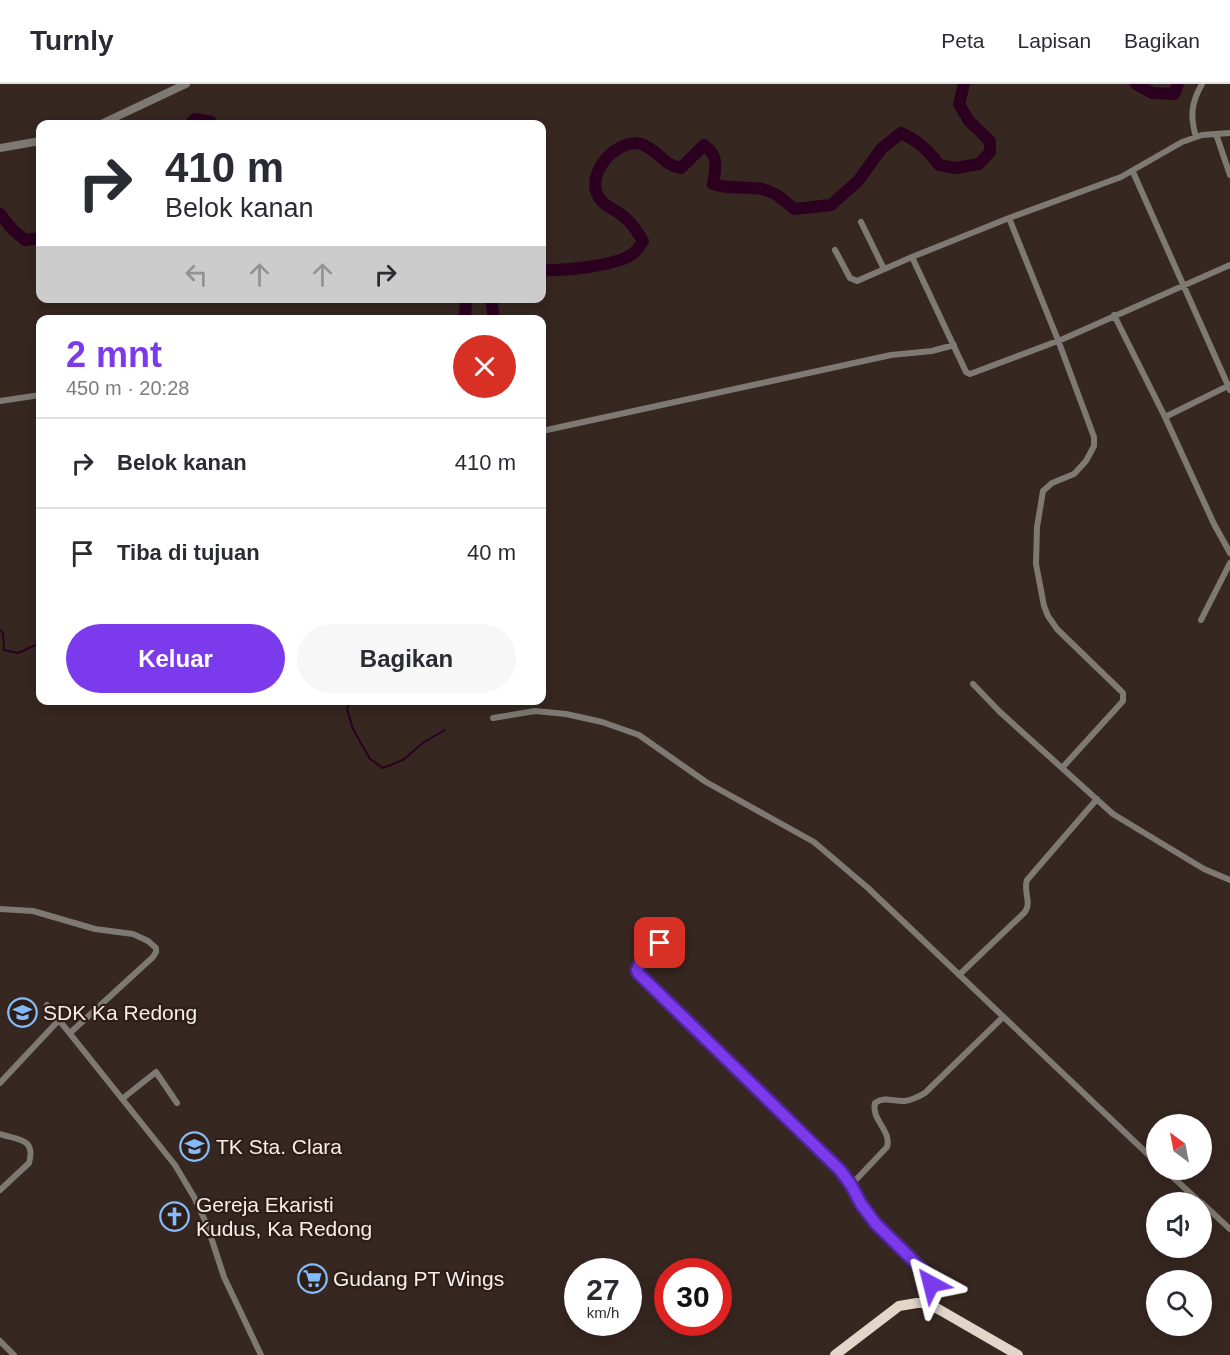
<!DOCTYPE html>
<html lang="id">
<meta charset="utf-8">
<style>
:root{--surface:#fff;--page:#f7f7f7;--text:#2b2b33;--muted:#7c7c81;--line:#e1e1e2;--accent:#7c3aed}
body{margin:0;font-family:Helvetica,sans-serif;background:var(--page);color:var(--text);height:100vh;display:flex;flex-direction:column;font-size:22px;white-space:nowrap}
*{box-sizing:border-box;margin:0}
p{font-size:20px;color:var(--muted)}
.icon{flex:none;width:33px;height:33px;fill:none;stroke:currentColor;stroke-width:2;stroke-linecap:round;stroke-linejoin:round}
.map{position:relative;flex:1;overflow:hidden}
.side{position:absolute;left:36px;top:231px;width:510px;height:390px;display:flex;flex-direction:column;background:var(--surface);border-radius:12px;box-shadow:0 3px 15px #0003}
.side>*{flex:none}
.hud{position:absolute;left:36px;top:36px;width:510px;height:183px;border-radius:12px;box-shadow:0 3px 15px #0003;background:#fff;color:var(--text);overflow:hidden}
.needle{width:39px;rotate:328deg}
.controls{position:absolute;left:1146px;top:1030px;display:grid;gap:12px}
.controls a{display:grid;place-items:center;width:66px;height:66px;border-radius:50%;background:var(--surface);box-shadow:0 3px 15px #0003;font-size:30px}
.speed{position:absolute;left:564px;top:1174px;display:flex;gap:12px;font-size:30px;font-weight:700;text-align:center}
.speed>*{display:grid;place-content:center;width:78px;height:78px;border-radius:50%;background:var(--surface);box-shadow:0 3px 15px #0003;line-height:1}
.speed small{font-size:15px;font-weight:400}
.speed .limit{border:9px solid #d22;background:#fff;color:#111}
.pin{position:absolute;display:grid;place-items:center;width:51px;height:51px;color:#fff;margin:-26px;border-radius:12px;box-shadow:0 3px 9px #0006}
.me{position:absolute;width:66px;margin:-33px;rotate:322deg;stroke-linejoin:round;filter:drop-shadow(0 0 4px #0008)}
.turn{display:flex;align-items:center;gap:21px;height:126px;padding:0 30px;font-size:27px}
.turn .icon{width:78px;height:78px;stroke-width:2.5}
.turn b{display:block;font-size:42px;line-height:51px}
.lanes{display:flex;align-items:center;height:57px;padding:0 30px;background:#0003;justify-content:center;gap:30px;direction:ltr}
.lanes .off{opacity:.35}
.round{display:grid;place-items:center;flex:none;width:63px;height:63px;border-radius:32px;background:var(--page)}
.summary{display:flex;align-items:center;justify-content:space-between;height:102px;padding:0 30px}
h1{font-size:36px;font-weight:700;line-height:45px;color:var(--accent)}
.primary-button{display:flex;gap:12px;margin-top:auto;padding:12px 30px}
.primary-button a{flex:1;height:69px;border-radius:36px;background:var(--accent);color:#fff;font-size:24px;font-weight:700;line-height:69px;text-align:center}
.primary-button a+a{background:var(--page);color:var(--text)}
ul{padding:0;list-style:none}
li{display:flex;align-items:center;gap:18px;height:90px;padding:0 30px;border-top:2px solid var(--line)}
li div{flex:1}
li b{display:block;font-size:22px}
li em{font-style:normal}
header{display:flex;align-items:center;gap:36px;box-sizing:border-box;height:84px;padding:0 30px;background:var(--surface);border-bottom:2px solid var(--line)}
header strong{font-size:28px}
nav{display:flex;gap:33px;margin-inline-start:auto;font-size:21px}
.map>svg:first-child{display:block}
</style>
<header>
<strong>Turnly</strong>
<nav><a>Peta</a><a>Lapisan</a><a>Bagikan</a></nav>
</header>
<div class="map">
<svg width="1230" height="1271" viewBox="0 0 1230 1271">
<rect width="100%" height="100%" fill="#372721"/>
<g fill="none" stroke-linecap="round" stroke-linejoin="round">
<path stroke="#2b011f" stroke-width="2" d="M0,546L3,549L4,566L18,569L40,559
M350,616L347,625L353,645L370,675L383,684L403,676L424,658L445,646"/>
<path stroke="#2b011f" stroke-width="12" d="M1136,0L1152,9L1174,10L1178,0
M190,40L195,35L211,38L213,40
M0,130L13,146L25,156L40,154
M542,186C562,187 614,182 631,171C636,168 640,162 643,157C637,148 632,138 623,132C613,124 599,120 596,107C590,84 619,54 641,60C658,66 663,81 681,84L704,61C719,72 716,83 713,100C733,107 757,99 775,110C782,114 788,120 795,125L831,121L858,97L882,64L901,49C918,57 928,66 939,81L956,84L979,80L990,68V57L969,37L959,20L964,0
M491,214L494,236
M465,236L466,214"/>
<path stroke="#7e7972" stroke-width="6" d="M1230,49L1202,51L1182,58L1121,93L1009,134L912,173L966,288L970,290L1063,255L1230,181
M1216,50L1230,91
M1196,53C1190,32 1191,19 1202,0
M1133,88L1230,306
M1009,134L1058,256L1094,353V362L1086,377L1074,390L1052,399L1043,407L1037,443L1036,480L1044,522L1048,532L1057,545L1120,606L1123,609V617L1062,684
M861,138L884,185
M835,166L850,194L857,197L912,173
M1114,231L1165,333L1214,440L1230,469
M0,317L40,311
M1165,333L1230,301
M542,347L891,271L932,267L954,261
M1201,536L1230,479
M973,600L1000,628L1113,730L1204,785L1230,796
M493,634L535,627L566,630L602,638L639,651L706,698L814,758L868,804L1156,1078
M0,825L33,827L95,845L133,850L148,857L156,864V868L153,873L70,949
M677,838L660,859L641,878L637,886L638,889L840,1086L851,1101L861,1120L876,1140L927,1191L931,1204L927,1219
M959,891L1025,828C1032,818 1023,808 1027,796L1097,715
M47,921L175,1081L194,1113L207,1141L224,1193L261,1271
M0,999L59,936
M122,1015L156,988L177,1019
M0,1050C18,1056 36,1054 29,1079L0,1106
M1165,1086L1201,1119
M851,1101L887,1063C892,1047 871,1036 875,1019C885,1012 894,1018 905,1017C913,1016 918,1013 925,1009L1003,933
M1202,1119L1230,1145
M0,1257L14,1271"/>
<path stroke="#7e7972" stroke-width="8" d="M101,40L186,0
M0,64L40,57"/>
<path stroke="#e2d6c8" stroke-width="10" d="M835,1271L899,1222L917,1219H927L940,1226L1018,1271"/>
</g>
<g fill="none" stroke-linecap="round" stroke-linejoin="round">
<defs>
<path id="route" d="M660,859L641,878L637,886L638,889L840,1086L851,1101L861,1120L876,1140L922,1185L931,1200"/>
</defs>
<use href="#route" stroke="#51269a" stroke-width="15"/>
<use href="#route" stroke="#7c3aed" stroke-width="10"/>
</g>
<defs>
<symbol id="school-ring" viewBox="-11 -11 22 22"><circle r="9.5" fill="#2d1e18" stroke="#85bbfb" stroke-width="1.5"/><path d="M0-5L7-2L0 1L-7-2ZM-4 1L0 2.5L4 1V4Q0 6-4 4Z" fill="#85bbfb"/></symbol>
<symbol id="church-ring" viewBox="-11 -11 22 22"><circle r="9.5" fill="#2d1e18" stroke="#85bbfb" stroke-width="1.5"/><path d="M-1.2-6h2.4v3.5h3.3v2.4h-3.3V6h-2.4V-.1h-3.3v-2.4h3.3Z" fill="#85bbfb"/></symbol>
<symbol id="supermarket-ring" viewBox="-11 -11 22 22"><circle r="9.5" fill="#2d1e18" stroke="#85bbfb" stroke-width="1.5"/><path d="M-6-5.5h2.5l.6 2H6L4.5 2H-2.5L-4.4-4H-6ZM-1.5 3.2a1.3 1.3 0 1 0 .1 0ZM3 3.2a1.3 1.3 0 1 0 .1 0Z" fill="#85bbfb"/></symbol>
</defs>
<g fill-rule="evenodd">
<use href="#school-ring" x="6" y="912" width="33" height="33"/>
<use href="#school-ring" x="178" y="1046" width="33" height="33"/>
<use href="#church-ring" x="158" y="1116" width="33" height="33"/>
<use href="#supermarket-ring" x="296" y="1178" width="33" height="33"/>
</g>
<g text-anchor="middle" stroke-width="4.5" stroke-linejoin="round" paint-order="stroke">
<g font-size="21" fill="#f8eeea" stroke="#2d1e18" text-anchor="start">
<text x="43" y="936">SDK Ka Redong</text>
<text x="216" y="1070">TK Sta. Clara</text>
<text x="196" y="1128">Gereja Ekaristi<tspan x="196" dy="24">Kudus, Ka Redong</tspan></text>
<text x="333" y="1202">Gudang PT Wings</text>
</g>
</g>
</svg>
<div class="controls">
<a><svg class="needle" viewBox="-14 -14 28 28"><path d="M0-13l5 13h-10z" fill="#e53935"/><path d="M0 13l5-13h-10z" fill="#7c7c81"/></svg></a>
<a><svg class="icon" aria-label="sound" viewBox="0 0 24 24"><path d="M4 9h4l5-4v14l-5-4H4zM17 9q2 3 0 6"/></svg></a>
<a><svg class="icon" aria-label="search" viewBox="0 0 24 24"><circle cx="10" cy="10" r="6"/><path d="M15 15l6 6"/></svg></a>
</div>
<div class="speed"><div>27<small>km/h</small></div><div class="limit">30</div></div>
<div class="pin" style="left:660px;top:859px;background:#d93025"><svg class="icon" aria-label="arrive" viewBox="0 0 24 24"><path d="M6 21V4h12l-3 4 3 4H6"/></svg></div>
<svg class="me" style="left:931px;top:1200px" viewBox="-20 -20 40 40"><path d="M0-17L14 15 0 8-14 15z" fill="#7c3aed" stroke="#fff" stroke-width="4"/></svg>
<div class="hud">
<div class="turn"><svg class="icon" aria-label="right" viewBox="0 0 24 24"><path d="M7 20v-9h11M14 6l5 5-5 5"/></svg><div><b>410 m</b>Belok kanan</div></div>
<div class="lanes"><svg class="icon off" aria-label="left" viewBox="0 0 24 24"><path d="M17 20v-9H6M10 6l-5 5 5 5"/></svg><svg class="icon off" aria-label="ahead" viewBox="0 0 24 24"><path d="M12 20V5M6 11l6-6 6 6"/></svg><svg class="icon off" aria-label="ahead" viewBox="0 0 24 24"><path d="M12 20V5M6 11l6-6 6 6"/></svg><svg class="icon" aria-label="right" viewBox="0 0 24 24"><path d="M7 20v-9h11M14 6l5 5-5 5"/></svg></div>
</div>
<section class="side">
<div class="summary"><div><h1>2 mnt</h1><p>450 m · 20:28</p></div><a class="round" style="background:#d93025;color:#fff"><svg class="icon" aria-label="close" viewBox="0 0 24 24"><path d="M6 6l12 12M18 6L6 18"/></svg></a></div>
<ul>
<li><svg class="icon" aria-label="right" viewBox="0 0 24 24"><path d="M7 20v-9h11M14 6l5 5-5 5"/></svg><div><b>Belok kanan</b></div><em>410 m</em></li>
<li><svg class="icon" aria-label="arrive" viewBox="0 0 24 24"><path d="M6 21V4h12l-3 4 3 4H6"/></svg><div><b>Tiba di tujuan</b></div><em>40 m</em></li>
</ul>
<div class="primary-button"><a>Keluar</a><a>Bagikan</a></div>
</section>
</div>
